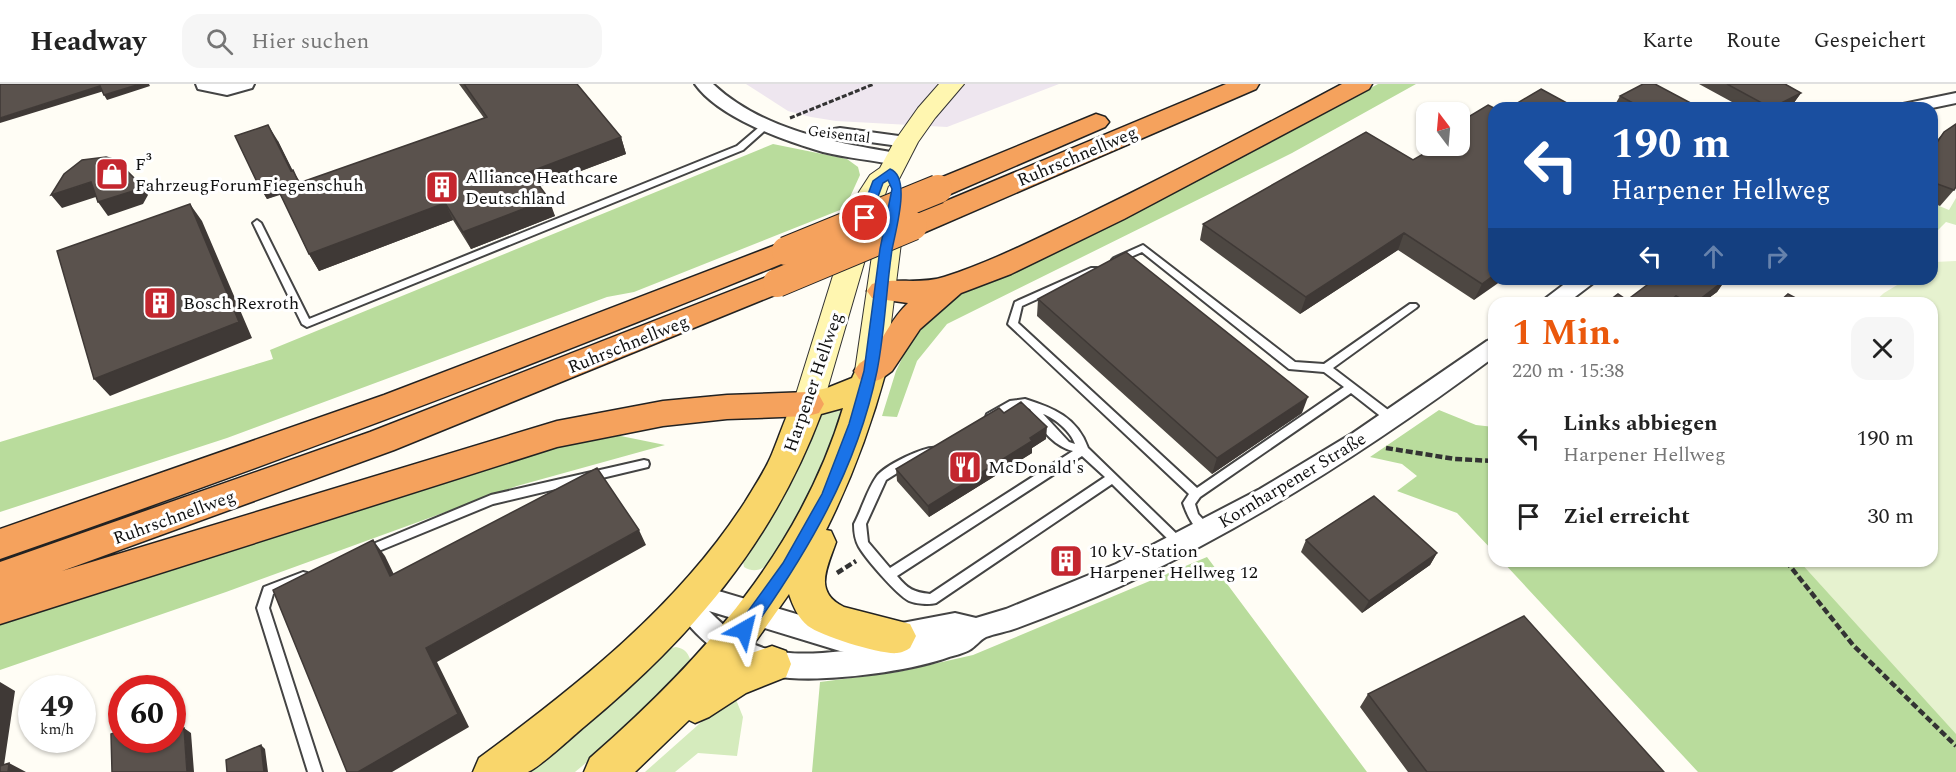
<!DOCTYPE html>
<html lang="de">
<meta charset="utf-8">
<style>
:root{--surface:#fff;--page:#f6f6f6;--text:#222;--muted:#767676;--line:#e0e0e0;--accent:#ea580c}
body{margin:0;font-family:Spectral,serif;background:var(--page);color:var(--text);height:100vh;display:flex;flex-direction:column;font-size:22px;white-space:nowrap}
*{box-sizing:border-box;margin:0}
p{font-size:20px;color:var(--muted)}
.icon{flex:none;width:33px;height:33px;fill:none;stroke:currentColor;stroke-width:2;stroke-linecap:round;stroke-linejoin:round}
.map{position:relative;flex:1;overflow:hidden}
.details{position:absolute;left:1488px;top:213px;width:450px;height:270px;display:flex;flex-direction:column;background:var(--surface);border-radius:18px;box-shadow:0 2px 4px #0004}
.details>*{flex:none}
.top-card{position:absolute;left:1488px;top:18px;width:450px;height:183px;border-radius:18px;box-shadow:0 2px 4px #0004;background:#1a4fa0;color:#fff;overflow:hidden}
.needle{width:39px;rotate:344deg}
.buttons{position:absolute;left:1416px;top:18px;display:grid;gap:12px}
.buttons a{display:grid;place-items:center;width:54px;height:54px;border-radius:12px;background:var(--surface);box-shadow:0 2px 4px #0004;font-size:30px}
.speed{position:absolute;left:18px;top:591px;display:flex;gap:12px;font-size:30px;font-weight:700;text-align:center}
.speed>*{display:grid;place-content:center;width:78px;height:78px;border-radius:50%;background:var(--surface);box-shadow:0 2px 4px #0004;line-height:1}
.speed small{font-size:15px;font-weight:400}
.speed .limit{border:9px solid #d22;background:#fff;color:#111}
.pin{position:absolute;display:grid;place-items:center;width:51px;height:51px;color:#fff;margin:-26px;border:3px solid #fff;border-radius:50%;box-shadow:0 2px 6px #0007}
.me{position:absolute;width:66px;margin:-33px;rotate:37deg;stroke-linejoin:round;filter:drop-shadow(0 0 4px #0008)}
.turn{display:flex;align-items:center;gap:21px;height:126px;padding:0 24px;font-size:27px}
.turn .icon{width:78px;height:78px;stroke-width:2.5}
.turn b{display:block;font-size:42px;line-height:51px}
.lanes{display:flex;align-items:center;height:57px;padding:0 24px;background:#0003;justify-content:center;gap:30px;direction:ltr}
.lanes .off{opacity:.35}
.round{display:grid;place-items:center;flex:none;width:63px;height:63px;border-radius:18px;background:var(--page)}
.summary{display:flex;align-items:center;justify-content:space-between;height:102px;padding:0 24px}
h1{font-size:36px;font-weight:700;line-height:45px;color:var(--accent)}
ul{padding:0;list-style:none}
li{display:flex;align-items:center;gap:18px;height:78px;padding:0 24px}
li div{flex:1}
li b{display:block;font-size:22px}
li em{font-style:normal}
header{display:flex;align-items:center;gap:36px;box-sizing:border-box;height:84px;padding:0 30px;background:var(--surface);border-bottom:2px solid var(--line)}
header strong{font-size:28px}
nav{display:flex;gap:33px;margin-inline-start:auto;font-size:21px}
.search{width:420px;height:54px;background:var(--page);display:flex;align-items:center;gap:15px;box-sizing:border-box;padding:0 21px;border-radius:18px;color:var(--muted);font-size:22px}
.map>svg:first-child{display:block}
</style>
<header>
<strong>Headway</strong>
<div class="search"><svg class="icon" aria-label="search" viewBox="0 0 24 24"><circle cx="10" cy="10" r="6"/><path d="M15 15l6 6"/></svg>Hier suchen</div>
<nav><a>Karte</a><a>Route</a><a>Gespeichert</a></nav>
</header>
<div class="map">
<svg width="1956" height="688" viewBox="0 0 1956 688">
<rect width="100%" height="100%" fill="#fffdf5"/>
<path fill="#eee6ef" d="M746,0H1059L947,43L836,37L811,33L788,27Z"/>
<path fill="#d5ebbd" d="M1956,114V141L1946,138L1932,152V119L1949,126Z
M841,324L842,329L814,399L794,438L766,482C759,487 752,488 744,483L742,473L821,325Z
M676,563C684,565 687,567 690,575L688,582L610,659L575,688H521L667,565Z
M735,613L743,633L737,672L698,669L675,688H645L707,633Z"/>
<path fill="#b9dc9c" d="M1378,0H1416L1292,69L947,240L917,277L897,333L882,332L896,287L910,258L932,234L941,220L993,191L1137,125L1260,64Z
M773,60L847,75L858,83L860,91L845,124L634,208L607,213L227,354L0,428V358L273,275L270,266Z
M1439,326L1476,341L1494,343V468L1457,429L1397,407L1417,392L1402,380L1370,373Z
M611,350L665,361L517,402L226,508L0,586V532L561,357Z
M1207,473L1367,688H812L820,598L898,588L973,571Z
M1502,477H1839L1956,570V688H1698Z"/>
<path fill="#e6f2cf" d="M1956,177V650L1799,477H1932V219H1873L1884,209L1907,195H1932V179L1934,178Z"/>
<g fill="none" stroke-linecap="round" stroke-linejoin="round">
<defs>
<path id="lane" d="M764,39H767L771,41L743,66L307,243L302,240L253,139L257,136L261,139L309,235L737,62Z
M1143,161L1295,278L1324,280L1410,220H1416L1418,222L1416,224L1333,284L1396,332L1397,335L1396,338H1388L1351,309L1200,413L1195,420L1198,430L1214,447L1212,450C1197,454 1187,431 1183,419L1189,410L1010,242L1008,240L1015,218L1091,184H1097L1099,186L1097,188L1022,222L1018,239L1197,404L1344,303L1324,288L1289,285L1142,168L1117,179L1112,176L1114,174Z
M1025,315C1053,324 1077,333 1088,364L1185,458L1187,461L1185,464L1181,466L1177,464L1112,400L936,519C929,521 916,520 909,517C897,511 866,475 859,463C855,456 854,448 854,440C862,425 867,406 877,392C884,382 925,361 937,364L938,367L937,370L921,374L886,396L866,440L868,458L890,484L1073,367C1053,362 1039,343 1030,325C1015,320 1005,332 991,337L987,336L986,333L987,330L1010,317ZM1043,330C1055,334 1071,348 1075,360L1069,358ZM1082,372L1105,393L930,510C913,508 908,505 897,492Z
M644,376L648,377L649,380L648,383L493,420L369,471L365,473L361,471L359,468L361,465L491,411Z
M303,488L307,489L309,493L307,497L273,510L269,524L322,688H308L257,524L264,503Z"/>
<path id="street" d="M196,0H254L252,4L227,11L198,5Z
M695,0H713C762,46 832,58 896,69L902,71L905,75L902,79L896,81C872,76 847,74 823,68C785,57 719,34 695,0Z
M1956,9V19L1932,24H1900L1903,20Z
M840,44L906,53L912,54L915,58L912,62L906,63L834,53L831,49L834,45Z
M1571,195H1595L1592,200L1567,219H1543L1546,214Z
M1494,254V273C1377,360 1254,440 1121,502C1087,517 1052,531 1017,544C1007,548 996,549 986,553C980,556 977,561 971,565C965,569 956,571 949,573C908,588 817,600 774,592C736,585 692,555 675,520L686,503L695,500L840,543L879,546L897,540L955,529L976,534L1006,525L1116,480L1260,405L1353,349L1487,257ZM709,527L840,567H844C786,573 752,572 709,527Z"/>
<path id="secondary" d="M939,0H964L935,34L918,58L899,95L888,102L880,125L883,121L892,118L901,121L905,127L885,287L881,295L870,298L859,295L855,287L878,131L823,320L819,328L808,332L797,328L793,320L859,108L870,91L880,84L894,58L918,24Z"/>
<path id="primary" d="M870,275L881,279L886,287C871,342 852,394 826,446L831,447L836,458C827,484 813,508 844,523L910,540L916,552L910,564C907,566 901,569 897,569C882,571 821,552 808,542C798,534 793,522 789,510L746,571L772,562L786,567L791,580L786,593L746,609L709,633L695,639L689,636L635,688H584L590,674C701,577 800,467 843,324L821,330C772,460 691,554 585,642C573,652 540,683 528,688C519,688 484,688 473,688L479,674C578,601 678,522 745,418C754,403 765,387 772,370C780,351 786,330 797,311L827,304L852,294L859,279Z"/>
<path id="highway" d="M1226,0H1259L1256,5L923,149L913,151L903,149L899,142L903,135Z
M1342,0H1372L1369,5L1124,135L1011,190L961,209L920,245L892,287L881,295L870,299L859,295L854,287C859,278 868,275 874,266C886,250 893,233 908,219L872,214L867,207L872,200C894,193 920,201 944,193C991,178 1036,155 1082,133C1169,91 1256,46 1342,0Z
M1096,30L1105,33L1109,38L1105,43L948,111L938,114L928,111L924,105L928,99Z
M786,157L796,160L800,167L796,174C533,282 268,382 0,475V445L384,311Z
M777,189L787,192L792,199L787,206L394,366L62,487L557,337L663,317L727,311L808,308L819,311L824,320L819,329L808,332L727,335L663,342L557,363L0,540V478L370,348Z"/>
</defs>
<use href="#lane" stroke="#444" stroke-width="4"/>
<use href="#street" stroke="#444" stroke-width="4"/>
<use href="#secondary" stroke="#333" stroke-width="2"/>
<use href="#primary" stroke="#222" stroke-width="3"/>
<use href="#highway" stroke="#222" stroke-width="3"/>
<path stroke="#333" stroke-width="3" stroke-dasharray="5 2" stroke-linecap="butt" d="M790,34L874,0"/>
<path stroke="#333" stroke-width="4.5" stroke-dasharray="7 3" stroke-linecap="butt" d="M1386,364L1455,375L1494,377
M1786,477L1853,561L1956,662
M837,489L856,477"/>
<use href="#lane" fill="#fff" fill-rule="evenodd"/>
<use href="#street" fill="#fff" fill-rule="evenodd"/>
<use href="#secondary" fill="#fff6b0" fill-rule="evenodd"/>
<use href="#primary" fill="#f9d66b" fill-rule="evenodd"/>
<use href="#highway" fill="#f5a25d" fill-rule="evenodd"/>
<defs>
<path id="highway-bridge" d="M786,167L938,105
M777,199L913,142"/>
</defs>
<use href="#highway-bridge" stroke="#222" stroke-width="30" stroke-linecap="butt"/>
<use href="#highway-bridge" stroke="#f5a25d" stroke-width="28"/>
</g>
<path fill="#4d4742" d="M459,0H577L621,53L626,70L539,103L555,132L471,165L453,136L319,187L309,170L280,110L267,115L257,98L278,57L292,86L301,99L484,34Z
M1699,0H1785L1801,9L1793,20L1785,24H1743Z
M1620,12L1700,24H1613Z
M1944,48L1954,106L1940,122L1932,119V62Z
M1435,62H1460L1494,195L1474,216L1398,166L1300,230L1200,156L1203,140L1413,76Z
M1726,195L1717,208L1702,219H1606L1627,216Z
M1038,215L1302,329L1212,390L1037,232Z
M1004,329L1046,355L1032,364V369L929,433L897,397L896,385Z
M1306,456L1437,469L1430,481L1362,529L1301,468Z
M1368,610L1664,688H1408L1360,623Z"/>
<path fill="#3f3936" d="M140,0H149L150,2L107,16L104,11Z
M100,2L104,7L0,39V34Z
M1801,9L1793,20L1785,24H1770Z
M268,41L278,57L301,103L291,87Z
M621,53L626,70L535,104L529,88Z
M272,93L283,110L267,115L257,98Z
M91,98L102,111L62,124L51,111Z
M138,98L148,111L143,120L108,132L98,118Z
M549,115L555,132L471,165L463,148Z
M445,119L453,136L319,187L309,170Z
M190,120L202,137L252,254L110,312L94,295Z
M1404,149L1398,166L1300,230L1306,213Z
M1494,191V195H1504L1474,216L1482,200Z
M1726,195L1717,208L1702,219H1695Z
M1308,313L1302,329L1212,390L1217,374Z
M1047,343L1046,355L1032,364V369L929,433L928,422Z
M639,446L646,461L437,578L469,643L392,688H358L426,564Z
M373,456L385,472L402,507L390,492Z
M1437,469L1430,481L1362,529L1369,517Z
M0,598L15,607L3,688H0Z
M172,631L174,632L176,655L172,652Z
M184,644L191,649L194,688H187Z
M261,661L265,665L268,688H264Z
M9,679L26,688H8Z"/>
<path fill="#5a524d" stroke="#3f3936" stroke-width="1.5" d="M0,0H140L104,11L100,2L0,34Z
M464,0H577L621,53L529,88L549,115L463,148L445,119L309,170L272,93L257,98L235,52L268,41L291,87L293,86L299,99L487,33Z
M1643,0H1655L1700,24H1642L1620,12Z
M1727,0H1785L1801,9L1771,24Z
M1541,5L1576,24H1509Z
M1488,21L1494,24V191L1482,200L1404,149L1306,213L1203,140L1366,48L1413,76L1437,62H1460V38Z
M1956,40V103L1954,106L1932,98V66L1944,48Z
M106,73L116,76L138,98L133,107L98,118L91,98L51,111L64,90L82,76Z
M190,120L239,238L94,295L57,167Z
M1126,168L1308,313L1217,374L1038,215Z
M1655,195H1726L1695,219H1689L1676,212L1667,219H1606L1618,210L1627,216Z
M1788,210L1805,219H1778Z
M1021,318L1047,343L1030,354L1032,357L928,422L896,385L999,324L1004,329Z
M597,384L639,446L426,564L458,630L358,688H347L273,506L373,456L390,492Z
M1374,412L1437,469L1369,517L1306,456Z
M1524,532L1664,688H1427L1368,610Z
M184,644L187,688H112L111,650L122,646V656H172V648Z
M261,661L264,688H227L226,676Z
M9,679L8,688H0V682Z"/>
<path fill="#1a73e8" stroke="#114b97" stroke-width="1.5" d="M890,85C912,93 895,148 892,166C886,206 885,247 877,287C857,386 806,471 749,551L744,553L738,551L736,546L738,541L783,479L822,410L849,340L864,287L880,165L892,105L888,96L883,99L869,137L865,138L859,134L873,97Z"/>
<defs>
<symbol id="shop-square" viewBox="-11 -11 22 22"><rect x="-9" y="-9" width="18" height="18" rx="4" fill="#c4262e" stroke="#fff"/><path d="M-5-2.5h2.3a2.7 3.5 0 0 1 5.4 0H5L5.5 6h-11ZM-1.5-2.5h3a1.5 2.3 0 0 0-3 0Z" fill="#fff"/></symbol>
<symbol id="building-square" viewBox="-11 -11 22 22"><rect x="-9" y="-9" width="18" height="18" rx="4" fill="#c4262e" stroke="#fff"/><path d="M-4-6H4V6H1V3H-1V6H-4ZM-2.5-4.3h1.7v1.8h-1.7ZM.8-4.3h1.7v1.8H.8ZM-2.5-1h1.7V.8h-1.7ZM.8-1h1.7V.8H.8Z" fill="#fff"/></symbol>
<symbol id="restaurant-square" viewBox="-11 -11 22 22"><rect x="-9" y="-9" width="18" height="18" rx="4" fill="#c4262e" stroke="#fff"/><path d="M-5-6h1v4h1v-4h1v4h1v-4h1v5L-1.5 .5V6h-2V.5L-5-1ZM5-6V6H3V1.5H1.5Q1.5-4 5-6Z" fill="#fff"/></symbol>
</defs>
<g fill-rule="evenodd">
<use href="#shop-square" x="93" y="71" width="38" height="38"/>
<use href="#building-square" x="423" y="84" width="38" height="38"/>
<use href="#building-square" x="141" y="200" width="38" height="38"/>
<use href="#restaurant-square" x="946" y="364" width="38" height="38"/>
<use href="#building-square" x="1047" y="458" width="38" height="38"/>
</g>
<g text-anchor="middle" stroke-width="6" stroke-linejoin="round" paint-order="stroke">
<g font-size="15" fill="#111" stroke="#fff">
<text transform="translate(839 50) rotate(7)" y="5">Geisental</text>
</g>
<g font-size="18" fill="#111" stroke="#fff">
<text transform="translate(1077 72) rotate(-23)" y="6">Ruhrschnellweg</text>
<text transform="translate(628 260) rotate(-22)" y="6">Ruhrschnellweg</text>
<text transform="translate(813 298) rotate(-71)" y="6">Harpener Hellweg</text>
<text transform="translate(1292 396) rotate(-31)" y="6">Kornharpener Straße</text>
<text transform="translate(174 433) rotate(-20)" y="6">Ruhrschnellweg</text>
</g>
<g font-size="18" fill="#111" stroke="#fff" text-anchor="start">
<text x="135" y="86">F³<tspan x="135" dy="21">FahrzeugForumFiegenschuh</tspan></text>
<text x="465" y="99">Alliance Heathcare<tspan x="465" dy="21">Deutschland</tspan></text>
<text x="183" y="225">Bosch Rexroth</text>
<text x="988" y="389">McDonald's</text>
<text x="1089" y="473">10 kV-Station<tspan x="1089" dy="21">Harpener Hellweg 12</tspan></text>
</g>
</g>
</svg>
<div class="buttons">
<a><svg class="needle" viewBox="-14 -14 28 28"><path d="M0-13l5 13h-10z" fill="#e53935"/><path d="M0 13l5-13h-10z" fill="#767676"/></svg></a>
</div>
<div class="speed"><div>49<small>km/h</small></div><div class="limit">60</div></div>
<div class="pin" style="left:865px;top:134px;background:#d93025"><svg class="icon" aria-label="arrive" viewBox="0 0 24 24"><path d="M6 21V4h12l-3 4 3 4H6"/></svg></div>
<svg class="me" style="left:744px;top:546px" viewBox="-20 -20 40 40"><path d="M0-17L14 15 0 8-14 15z" fill="#1a73e8" stroke="#fff" stroke-width="4"/></svg>
<div class="top-card">
<div class="turn"><svg class="icon" aria-label="left" viewBox="0 0 24 24"><path d="M17 20v-9H6M10 6l-5 5 5 5"/></svg><div><b>190 m</b>Harpener Hellweg</div></div>
<div class="lanes"><svg class="icon" aria-label="left" viewBox="0 0 24 24"><path d="M17 20v-9H6M10 6l-5 5 5 5"/></svg><svg class="icon off" aria-label="ahead" viewBox="0 0 24 24"><path d="M12 20V5M6 11l6-6 6 6"/></svg><svg class="icon off" aria-label="right" viewBox="0 0 24 24"><path d="M7 20v-9h11M14 6l5 5-5 5"/></svg></div>
</div>
<section class="details">
<div class="summary"><div><h1>1 Min.</h1><p>220 m · 15:38</p></div><a class="round"><svg class="icon" aria-label="close" viewBox="0 0 24 24"><path d="M6 6l12 12M18 6L6 18"/></svg></a></div>
<ul>
<li><svg class="icon" aria-label="left" viewBox="0 0 24 24"><path d="M17 20v-9H6M10 6l-5 5 5 5"/></svg><div><b>Links abbiegen</b><p>Harpener Hellweg</p></div><em>190 m</em></li>
<li><svg class="icon" aria-label="arrive" viewBox="0 0 24 24"><path d="M6 21V4h12l-3 4 3 4H6"/></svg><div><b>Ziel erreicht</b></div><em>30 m</em></li>
</ul>
</section>
</div>
